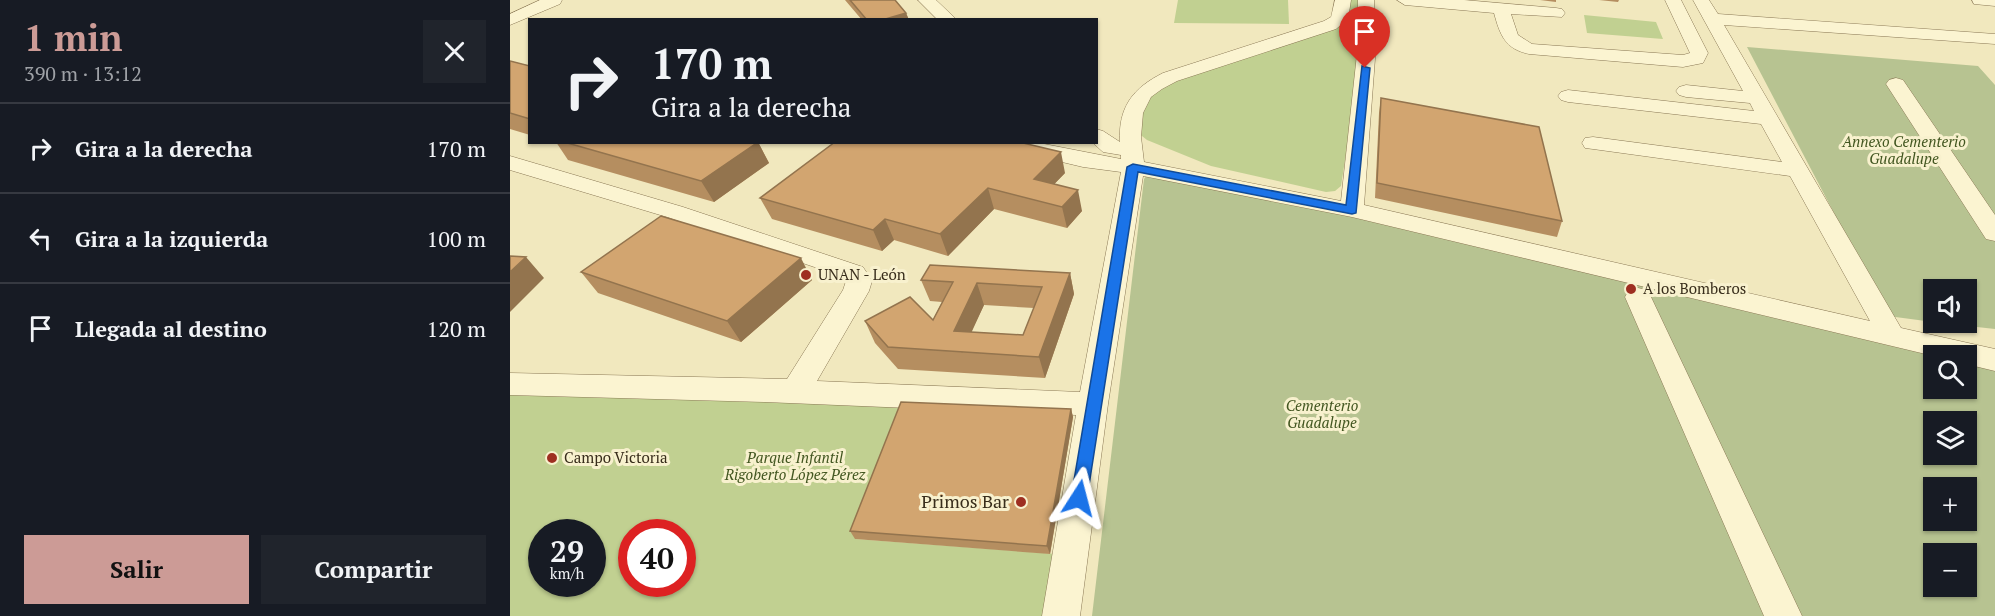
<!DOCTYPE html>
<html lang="es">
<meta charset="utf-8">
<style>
:root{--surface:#171b24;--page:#20242c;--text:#f1f3f6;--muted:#9ea1a6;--line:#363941;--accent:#cc9b96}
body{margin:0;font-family:"PT Serif",serif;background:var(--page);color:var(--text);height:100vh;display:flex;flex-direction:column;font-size:22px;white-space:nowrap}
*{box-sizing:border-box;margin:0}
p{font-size:20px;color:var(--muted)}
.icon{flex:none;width:33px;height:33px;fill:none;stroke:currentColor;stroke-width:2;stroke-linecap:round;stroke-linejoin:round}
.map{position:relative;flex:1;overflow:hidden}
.details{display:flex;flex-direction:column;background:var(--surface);width:510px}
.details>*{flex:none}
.top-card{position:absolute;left:18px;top:18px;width:570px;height:126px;border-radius:0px;box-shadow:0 2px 4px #0004;background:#171b24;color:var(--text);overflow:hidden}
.tools{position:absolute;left:1413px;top:279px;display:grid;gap:12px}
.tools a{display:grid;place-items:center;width:54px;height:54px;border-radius:0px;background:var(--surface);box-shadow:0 2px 4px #0004;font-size:30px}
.speed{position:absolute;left:18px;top:519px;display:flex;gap:12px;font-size:30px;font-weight:700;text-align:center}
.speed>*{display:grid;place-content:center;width:78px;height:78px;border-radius:50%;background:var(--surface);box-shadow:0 2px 4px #0004;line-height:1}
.speed small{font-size:15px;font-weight:400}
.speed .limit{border:9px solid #d22;background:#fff;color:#111}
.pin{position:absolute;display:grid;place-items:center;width:51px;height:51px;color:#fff;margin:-62px -26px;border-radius:50% 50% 50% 0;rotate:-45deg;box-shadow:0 0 6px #0007}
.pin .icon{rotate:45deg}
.me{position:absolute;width:66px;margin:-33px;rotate:9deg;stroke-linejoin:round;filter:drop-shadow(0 0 4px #0008)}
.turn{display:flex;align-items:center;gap:21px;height:126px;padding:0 24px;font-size:27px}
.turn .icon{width:78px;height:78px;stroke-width:2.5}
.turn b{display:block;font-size:42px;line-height:51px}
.round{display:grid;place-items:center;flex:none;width:63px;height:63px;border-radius:0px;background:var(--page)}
.summary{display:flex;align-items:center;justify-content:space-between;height:102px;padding:0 24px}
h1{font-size:36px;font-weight:600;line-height:45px;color:var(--accent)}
.action{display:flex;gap:12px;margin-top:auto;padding:12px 24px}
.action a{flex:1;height:69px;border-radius:0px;background:var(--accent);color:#111;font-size:24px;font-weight:600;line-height:69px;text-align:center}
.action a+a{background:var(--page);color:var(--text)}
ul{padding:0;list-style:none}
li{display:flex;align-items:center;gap:18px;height:90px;padding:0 24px;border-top:2px solid var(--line)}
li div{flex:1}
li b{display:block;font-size:22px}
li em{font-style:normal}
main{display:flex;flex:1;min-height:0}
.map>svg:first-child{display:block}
</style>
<main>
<section class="details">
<div class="summary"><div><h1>1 min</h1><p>390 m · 13:12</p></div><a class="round"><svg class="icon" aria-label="close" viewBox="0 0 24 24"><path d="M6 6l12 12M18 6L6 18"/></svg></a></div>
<ul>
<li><svg class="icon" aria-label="right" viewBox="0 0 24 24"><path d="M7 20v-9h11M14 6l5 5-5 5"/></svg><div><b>Gira a la derecha</b></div><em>170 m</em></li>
<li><svg class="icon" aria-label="left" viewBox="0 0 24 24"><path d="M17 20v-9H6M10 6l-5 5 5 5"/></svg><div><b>Gira a la izquierda</b></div><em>100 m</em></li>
<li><svg class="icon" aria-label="arrive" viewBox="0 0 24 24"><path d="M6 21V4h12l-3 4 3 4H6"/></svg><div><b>Llegada al destino</b></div><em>120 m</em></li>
</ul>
<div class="action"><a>Salir</a><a>Compartir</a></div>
</section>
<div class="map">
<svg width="1485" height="616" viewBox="0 0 1485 616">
<rect width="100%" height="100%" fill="#f1e8be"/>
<path fill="#c1d091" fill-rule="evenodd" d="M668,0H778L779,24L664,23Z
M838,0H848L847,61L842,115L831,186L825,191L816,192L701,166L637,140L627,132L635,94L651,85L827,26Z
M1074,15L1146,22L1153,39L1077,33Z
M0,387L398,401L345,539L547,554L536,616H0ZM32,532H82V584H32ZM122,532H172V584H122Z"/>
<path fill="#b7c391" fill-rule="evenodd" d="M1237,47L1468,66L1485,85V329L1431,323L1456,322V290H1424L1423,322L1378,316Z
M641,169L1424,356V388H1456L1457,363L1485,370V616H582L634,179ZM1424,422H1456V454H1424ZM1424,488H1456V520H1424ZM1424,554H1456V586H1424Z"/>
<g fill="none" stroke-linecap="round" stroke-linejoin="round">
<defs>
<path id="minor" d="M30,0H52L50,4L0,25V14Z
M408,0H426L447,20H428Z
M825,0H841L838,19L826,29L667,81L652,89L641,97L633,113L631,137L634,162L831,201L848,45V0H864L866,45L854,205L1360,321L1280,176L1083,149L1075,148L1072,143L1075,138L1083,137L1272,162L1251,124L1058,102L1051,100L1048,96L1051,92L1058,90L1244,111L1240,103L1176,97L1169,95L1166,91L1169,87L1176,85L1233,91L1183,0H1199L1208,14L1485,34V44L1214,25L1391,328L1485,349V371L1456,364V356H1424L842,217L633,176L598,404L570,616H532L566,415L255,402L0,395V373L277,379L333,290L336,281L325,274L157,217L0,170V156L173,207L353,267L362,281L359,291L307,381L570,392L611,172L573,167L493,148L485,147L483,142H524L611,159V155L593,152L582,142H586V129L593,131L610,142C608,107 623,88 653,73L814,21L821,17Z
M887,0H954L1046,8L1052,9L1055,13L1052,17L1001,14L1008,35L1022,44L1173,55L1180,53L1155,0H1171L1198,53L1193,63L1173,67L1019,54C995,49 990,35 984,13L895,5Z
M1462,0H1485V6L1464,4Z
M1386,78L1393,80L1485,215V241L1476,239L1376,84L1379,80Z
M1128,288L1137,290L1141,297L1292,616H1254L1115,297L1119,290Z"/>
</defs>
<use href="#minor" stroke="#8a7855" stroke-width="1"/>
<use href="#minor" fill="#fbf4d1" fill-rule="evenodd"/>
</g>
<path fill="#b58e60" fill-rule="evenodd" d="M335,0H385L396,13L399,20H352Z
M1030,0H1046V2Z
M1089,0H1109L1108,2Z
M0,61L20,66V135L0,129Z
M871,98L1052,221L1047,237L865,198L869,113Z
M46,142H248L259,163L204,202L58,160Z
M555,173L544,184L572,211L557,228L484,209L438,256L384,240L372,251L262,219L250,198Z
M71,272L302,280L231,342L88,293Z
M560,273L564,294L535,378L388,369L365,343L355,321L423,320L432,302L420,301L411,280ZM474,305L524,308L513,335L461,332Z
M561,409L563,417L540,554L345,539L340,531Z"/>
<path fill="#93744e" d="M396,13L399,20H372Z
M248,142L259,163L204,202L191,181Z
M551,152L555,173L529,200L524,179Z
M478,188L484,209L438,256L430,234Z
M568,190L572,211L557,228L552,207Z
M375,219L384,240L372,251L363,230Z
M16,257L34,278L0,312V272Z
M291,258L302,280L231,342L217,321Z
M560,273L564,294L535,378L529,357Z
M467,283L474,305L452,353L444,331Z
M561,409L563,417L540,554L537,546Z"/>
<path fill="#d2a570" stroke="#93744e" stroke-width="1.5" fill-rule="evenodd" d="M340,0H385L396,13L372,20H357Z
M0,61L20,66V119L0,113Z
M871,98L1029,127L1052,221L867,183Z
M54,142H248L191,181Z
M325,142H509L551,152L524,179L568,190L552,207L478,188L430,234L375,219L363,230L250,198Z
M151,216L291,258L217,321L71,272Z
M0,256L16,257L0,272Z
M420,265L560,273L529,357L378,347L355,321L400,297L423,320L443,282L411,280ZM467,283L532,287L513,335L444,331Z
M391,402L561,409L537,546L340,531Z"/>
<path fill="#1a73e8" stroke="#114b97" stroke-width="1.5" d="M852,66L860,68L846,213L842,214L628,172L577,498L575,503L569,506L563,503L561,498L617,167L623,164L836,205Z"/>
<g fill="#9e2f21" stroke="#f8f1ce" stroke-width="2">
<circle cx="296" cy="275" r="6"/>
<circle cx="1121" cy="289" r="6"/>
<circle cx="42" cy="458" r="6"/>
<circle cx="511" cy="502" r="6"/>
</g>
<g text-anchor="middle" stroke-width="6" stroke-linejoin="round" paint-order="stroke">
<g font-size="15" font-style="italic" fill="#425620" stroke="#f8f1ce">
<text x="1394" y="147">Annexo Cementerio<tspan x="1394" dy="17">Guadalupe</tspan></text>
<text x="812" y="411">Cementerio<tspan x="812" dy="17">Guadalupe</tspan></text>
<text x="285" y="463">Parque Infantil<tspan x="285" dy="17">Rigoberto López Pérez</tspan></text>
</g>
<g font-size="15" fill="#382d1b" stroke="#f8f1ce" text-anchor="start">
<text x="308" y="280">UNAN - León</text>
<text x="1133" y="294">A los Bomberos</text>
<text x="54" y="463">Campo Victoria</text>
</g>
<g font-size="18" fill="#382d1b" stroke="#f8f1ce" text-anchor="end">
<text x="499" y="508">Primos Bar</text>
</g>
</g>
</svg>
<div class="tools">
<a><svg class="icon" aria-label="sound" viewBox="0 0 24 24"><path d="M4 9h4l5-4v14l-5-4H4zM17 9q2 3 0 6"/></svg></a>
<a><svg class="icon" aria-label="search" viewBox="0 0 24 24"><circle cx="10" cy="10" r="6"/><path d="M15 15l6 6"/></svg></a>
<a><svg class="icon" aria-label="layers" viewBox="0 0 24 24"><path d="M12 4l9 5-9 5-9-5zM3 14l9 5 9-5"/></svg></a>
<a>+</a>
<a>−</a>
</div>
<div class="speed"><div>29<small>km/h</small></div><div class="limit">40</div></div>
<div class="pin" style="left:855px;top:68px;background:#d93025"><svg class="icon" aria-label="arrive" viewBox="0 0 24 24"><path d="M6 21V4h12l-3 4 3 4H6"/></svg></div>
<svg class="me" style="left:569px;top:498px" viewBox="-20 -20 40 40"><path d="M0-17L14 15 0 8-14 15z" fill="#1a73e8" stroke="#fff" stroke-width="4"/></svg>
<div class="top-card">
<div class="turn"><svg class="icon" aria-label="right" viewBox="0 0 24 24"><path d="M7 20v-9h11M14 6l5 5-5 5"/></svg><div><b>170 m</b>Gira a la derecha</div></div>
</div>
</div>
</main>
